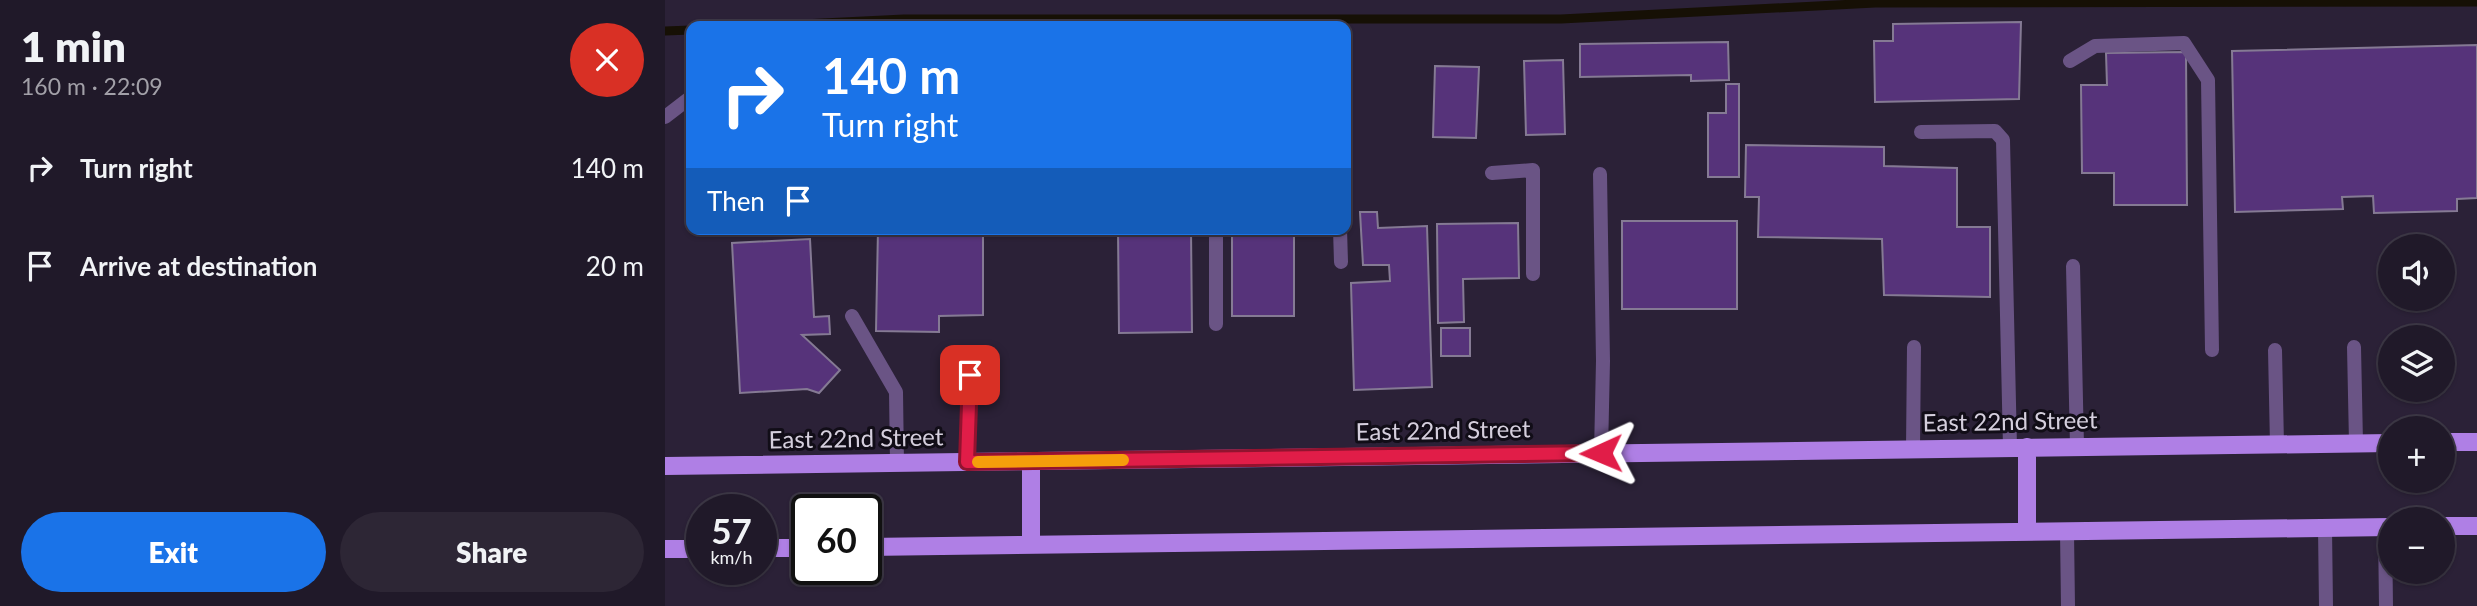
<!DOCTYPE html>
<meta charset="utf-8">
<style>
:root{--surface:#201929;--page:#2d2635;--text:#f1f3f6;--muted:#a2a0a8;--line:#3d3846;--accent:#1a73e8}
body{margin:0;font-family:Lato,sans-serif;background:var(--page);color:var(--text);height:100vh;display:flex;flex-direction:column;font-size:26px;white-space:nowrap}
*{box-sizing:border-box;margin:0}
p{font-size:23px;color:var(--muted)}
.icon{flex:none;width:38px;height:38px;fill:none;stroke:currentColor;stroke-width:2;stroke-linecap:round;stroke-linejoin:round}
.map{position:relative;flex:1;overflow:hidden}
.details{display:flex;flex-direction:column;background:var(--surface);width:665px}
.details>*{flex:none}
.top-card{position:absolute;left:21px;top:21px;width:665px;height:214px;border-radius:14px;box-shadow:0 2px 5px #0004,0 0 0 2px var(--line);background:#1a73e8;color:#fff;overflow:hidden}
.buttons{position:absolute;left:1713px;top:234px;display:grid;gap:14px}
.buttons a{display:grid;place-items:center;width:77px;height:77px;border-radius:50%;background:var(--surface);box-shadow:0 2px 5px #0004,0 0 0 2px var(--line);font-size:35px}
.speed{position:absolute;left:21px;top:494px;display:flex;gap:14px;font-size:35px;font-weight:700;text-align:center}
.speed>*{display:grid;place-content:center;width:91px;height:91px;border-radius:50%;background:var(--surface);box-shadow:0 2px 5px #0004,0 0 0 2px var(--line);line-height:1}
.speed small{font-size:18px;font-weight:400}
.speed .limit{border:4px solid #111;border-radius:10px;background:#fff;color:#111}
.pin{position:absolute;display:grid;place-items:center;width:60px;height:60px;color:#fff;margin:-30px;border-radius:14px;box-shadow:0 4px 10px #0006}
.me{position:absolute;width:77px;margin:-38px;rotate:269deg;stroke-linejoin:round;filter:drop-shadow(0 0 5px #0008)}
.turn{display:flex;align-items:center;gap:24px;height:147px;padding:0 21px;font-size:32px}
.turn .icon{width:91px;height:91px;stroke-width:2.5}
.turn b{display:block;font-size:49px;line-height:60px}
.then{display:flex;align-items:center;height:66px;padding:0 21px;background:#0003;gap:14px;font-size:26px}
.round{display:grid;place-items:center;flex:none;width:74px;height:74px;border-radius:37px;background:var(--page)}
.head{display:flex;align-items:center;justify-content:space-between;height:119px;padding:0 21px}
h1{font-size:42px;font-weight:800;line-height:52px}
.button{display:flex;gap:14px;margin-top:auto;padding:14px 21px}
.button a{flex:1;height:80px;border-radius:42px;background:var(--accent);color:#fff;font-size:28px;font-weight:800;line-height:80px;text-align:center}
.button a+a{background:var(--page);color:var(--text)}
ul{padding:0;list-style:none}
li{display:flex;align-items:center;gap:21px;height:98px;padding:0 21px}
li div{flex:1}
li b{display:block;font-size:26px}
li em{font-style:normal}
main{display:flex;flex:1;min-height:0}
.map>svg:first-child{display:block}
</style>
<main>
<section class="details">
<div class="head"><div><h1>1 min</h1><p>160 m · 22:09</p></div><a class="round" style="background:#d93025;color:#fff"><svg class="icon" aria-label="close" viewBox="0 0 24 24"><path d="M6 6l12 12M18 6L6 18"/></svg></a></div>
<ul>
<li><svg class="icon" aria-label="right" viewBox="0 0 24 24"><path d="M7 20v-9h11M14 6l5 5-5 5"/></svg><div><b>Turn right</b></div><em>140 m</em></li>
<li><svg class="icon" aria-label="arrive" viewBox="0 0 24 24"><path d="M6 21V4h12l-3 4 3 4H6"/></svg><div><b>Arrive at destination</b></div><em>20 m</em></li>
</ul>
<div class="button"><a>Exit</a><a>Share</a></div>
</section>
<div class="map">
<svg width="1812" height="606" viewBox="0 0 1812 606">
<rect width="100%" height="100%" fill="#2b2137"/>
<g fill="none" stroke-linecap="round" stroke-linejoin="round">
<path stroke="#161005" stroke-width="9" d="M97,26L239,19H896L1210,3L1812,2
M0,31L26,30"/>
</g>
<path fill="#56337a" stroke="#857a94" stroke-width="2" d="M1356,22L1354,99L1210,102L1209,41H1228V24Z
M1063,42L1064,80L1026,81V75L915,77V44Z
M1812,45V198L1792,199V211L1709,213L1708,196L1677,197L1678,209L1570,212L1567,51Z
M1521,52L1522,205H1449V173H1417L1416,85H1442L1441,53Z
M898,60L900,134L861,135L859,61Z
M770,66L814,67L811,138L768,137Z
M1061,84H1074V177H1043V113H1061Z
M1081,145L1219,147V166L1292,168V227H1325V297L1219,295L1217,239L1093,237L1094,197H1080Z
M695,212H712L713,228L762,226L767,387L689,390L686,283L725,281L724,265H698Z
M957,221H1072V309H957Z
M853,223L854,278L798,279L799,322L773,323L772,224Z
M213,229H318V315L274,316V332L211,331Z
M453,229H526L527,332L454,333Z
M567,229H629V316H567Z
M145,239L149,317L164,316L165,334L137,335L175,370L154,393L142,389L75,393L67,243Z
M776,328H805V356H776Z"/>
<g fill="none" stroke-linecap="round" stroke-linejoin="round">
<path stroke="#6a5485" stroke-width="14" d="M1405,61L1430,46L1519,43L1543,80L1547,350
M0,117L26,97
M1256,132L1330,131L1338,140L1345,447
M827,173L868,170V274
M935,174L938,361L936,453
M551,229V324
M675,229L676,262
M1408,266L1412,446
M187,316L231,392L232,463
M1689,347L1691,443
M1610,350L1612,445
M1248,448L1249,347
M302,462L305,375
M1720,527L1721,606
M1660,528L1661,606
M1402,532L1403,606"/>
<path stroke="#af7fe5" stroke-width="18" d="M1778,442H1812
M366,462V545
M0,466L1726,443
M1778,526H1812
M1362,532V447
M201,547L1726,527
M96,548H142
M0,549H37"/>
</g>
<g fill="none" stroke-linecap="round" stroke-linejoin="round">
<defs>
<path id="route" d="M305,375L302,462L936,453"/>
</defs>
<use href="#route" stroke="#92132f" stroke-width="18"/>
<use href="#route" stroke="#e11d48" stroke-width="12"/>
<path stroke="#f59e0b" stroke-width="12" d="M313,462L458,460"/>
</g>
<g text-anchor="middle" stroke-width="6" stroke-linejoin="round" paint-order="stroke">
<g font-size="24" fill="#d5cfdd" stroke="#110d17">
<text transform="translate(1345 422) rotate(-1)" y="8">East 22nd Street</text>
<text transform="translate(778 431) rotate(-1)" y="8">East 22nd Street</text>
<text transform="translate(191 439) rotate(-1)" y="8">East 22nd Street</text>
</g>
</g>
</svg>
<div class="buttons">
<a><svg class="icon" aria-label="sound" viewBox="0 0 24 24"><path d="M4 9h4l5-4v14l-5-4H4zM17 9q2 3 0 6"/></svg></a>
<a><svg class="icon" aria-label="layers" viewBox="0 0 24 24"><path d="M12 4l9 5-9 5-9-5zM3 14l9 5 9-5"/></svg></a>
<a>+</a>
<a>−</a>
</div>
<div class="speed"><div>57<small>km/h</small></div><div class="limit">60</div></div>
<div class="pin" style="left:305px;top:375px;background:#d93025"><svg class="icon" aria-label="arrive" viewBox="0 0 24 24"><path d="M6 21V4h12l-3 4 3 4H6"/></svg></div>
<svg class="me" style="left:936px;top:453px" viewBox="-20 -20 40 40"><path d="M0-17L14 15 0 8-14 15z" fill="#e11d48" stroke="#fff" stroke-width="4"/></svg>
<div class="top-card">
<div class="turn"><svg class="icon" aria-label="right" viewBox="0 0 24 24"><path d="M7 20v-9h11M14 6l5 5-5 5"/></svg><div><b>140 m</b>Turn right</div></div>
<div class="then">Then<svg class="icon" aria-label="arrive" viewBox="0 0 24 24"><path d="M6 21V4h12l-3 4 3 4H6"/></svg></div>
</div>
</div>
</main>
